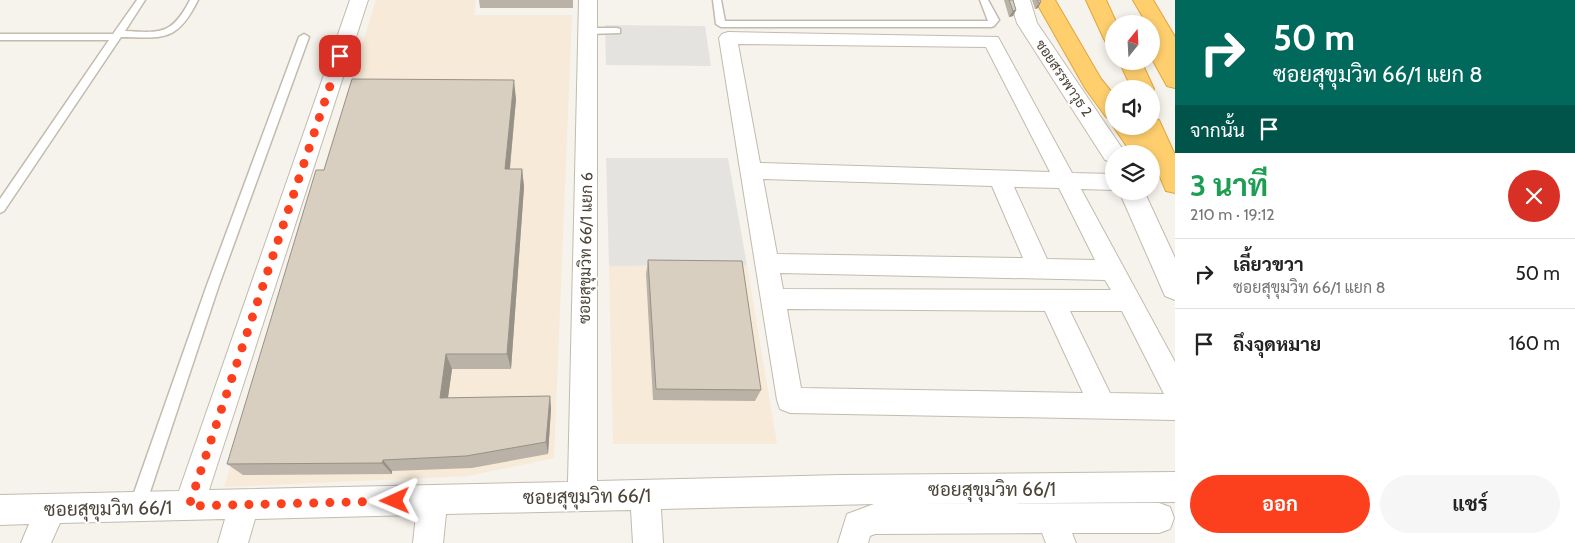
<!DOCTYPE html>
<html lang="th">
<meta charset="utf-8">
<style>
:root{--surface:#fff;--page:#f6f6f6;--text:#222;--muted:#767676;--line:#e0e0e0;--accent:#fc3f1d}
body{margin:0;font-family:Cabin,Sarabun,sans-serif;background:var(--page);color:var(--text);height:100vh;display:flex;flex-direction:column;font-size:19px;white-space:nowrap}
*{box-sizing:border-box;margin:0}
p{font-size:16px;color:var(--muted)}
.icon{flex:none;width:28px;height:28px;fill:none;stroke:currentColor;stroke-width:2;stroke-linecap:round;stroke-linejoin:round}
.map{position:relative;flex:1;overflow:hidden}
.details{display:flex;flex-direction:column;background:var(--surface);width:400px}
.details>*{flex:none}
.banner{background:#00695c;color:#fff;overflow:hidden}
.needle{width:32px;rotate:18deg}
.fabs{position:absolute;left:1105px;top:15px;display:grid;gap:10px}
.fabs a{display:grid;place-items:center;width:55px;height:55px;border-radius:50%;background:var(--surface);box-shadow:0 2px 8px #0003;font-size:25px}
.pin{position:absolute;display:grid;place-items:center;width:42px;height:42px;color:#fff;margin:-21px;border-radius:10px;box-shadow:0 2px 8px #0006}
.me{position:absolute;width:55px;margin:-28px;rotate:269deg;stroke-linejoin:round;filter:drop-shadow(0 0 4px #0008)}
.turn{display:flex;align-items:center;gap:18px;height:105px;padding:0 15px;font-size:22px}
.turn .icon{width:65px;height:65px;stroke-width:2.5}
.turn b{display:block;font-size:35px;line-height:42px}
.then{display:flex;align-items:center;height:48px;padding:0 15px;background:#0003;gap:10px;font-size:19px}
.round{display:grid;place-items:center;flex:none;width:52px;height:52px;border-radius:26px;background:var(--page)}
.summary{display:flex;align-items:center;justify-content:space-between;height:85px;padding:0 15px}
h1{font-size:30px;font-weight:700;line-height:38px;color:#1e9e55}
.button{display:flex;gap:10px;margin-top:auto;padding:10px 15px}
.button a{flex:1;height:58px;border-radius:30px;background:var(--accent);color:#fff;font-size:20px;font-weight:700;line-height:58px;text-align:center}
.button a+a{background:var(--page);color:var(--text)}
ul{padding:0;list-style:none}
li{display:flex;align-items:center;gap:15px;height:70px;padding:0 15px;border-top:1px solid var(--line)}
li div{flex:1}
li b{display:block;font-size:19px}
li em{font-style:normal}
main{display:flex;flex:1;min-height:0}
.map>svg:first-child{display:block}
</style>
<main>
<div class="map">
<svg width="1175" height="543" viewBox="0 0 1175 543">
<rect width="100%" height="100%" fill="#f6f3ec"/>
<path fill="#f7ead8" d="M376,0H476L474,15H572L554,458L468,476L224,487Z
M747,265L777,444H613L609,266Z"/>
<path fill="#e5e3e0" d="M605,25L705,26L711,66L606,65Z
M606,158H728L747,265L609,266Z"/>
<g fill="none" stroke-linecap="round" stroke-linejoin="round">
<defs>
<path id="service" d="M137,0H145L125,31C161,33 172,35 190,0H198C177,42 164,38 121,37L4,211L0,213V199L109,40H0V34H113Z
M713,0H721L725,21H988L980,0H988L999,20L994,26L991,27H721L716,24Z
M617,28L620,29V33L588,34L583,31L588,28Z
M304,34L309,37L219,285L145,507L142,512L137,515L132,512L129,507L207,285L299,37Z"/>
<path id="minor" d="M350,0H368L209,490L568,482L579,0H597V481L840,475L1175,472V502L906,504L1159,503L1170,507L1174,518L1170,529L1159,533H1072L1076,543H1046L1042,533L875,534L870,536L868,543H838L847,514L874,504L661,509L663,543H633L631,510L446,514L443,543H413L416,515L255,519L248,543H218L225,519L60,523L51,543H21L29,524L0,525V495L179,491Z
M728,32L998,37L1072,173L1114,174V190L1081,189L1175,362V420L790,413L780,409L777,400L719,38L722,34ZM738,44L986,47L1050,172L760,163ZM763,179L992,186L1023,258L777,254ZM1014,187L1059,188L1095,260L1047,259ZM780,273L1105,280L1111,290L783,289ZM787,309L1045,311L1083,393L801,388ZM1070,311H1122L1164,394L1110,393Z"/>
<path id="tertiary" d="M1010,0H1030L1037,23L1126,154H1114V163L1105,160L1017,23Z
M1119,191H1144L1175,258V300L1165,296Z"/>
<path id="motorway" d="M1035,0H1055L1101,79L1114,95V119L1106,117L1085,88Z
M1086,0H1106L1117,24H1114V46L1107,44L1104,39Z
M1133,0H1153L1175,37V88L1167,86L1151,57V24H1147Z
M1119,61H1141L1154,89L1151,94V89H1132Z
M1151,118L1159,120L1175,155V193L1166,191L1153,160L1151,161V154H1132L1113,126H1138L1141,131L1139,126H1151Z"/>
</defs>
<use href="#service" stroke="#c2bbae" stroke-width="3"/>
<use href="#minor" stroke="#c2bbae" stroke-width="2"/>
<use href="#tertiary" stroke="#c2bbae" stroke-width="2"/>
<use href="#motorway" stroke="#e0a43c" stroke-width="2"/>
<use href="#service" fill="#fff" fill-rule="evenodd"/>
<use href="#minor" fill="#fff" fill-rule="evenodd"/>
<use href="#tertiary" fill="#fff" fill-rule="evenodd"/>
<use href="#motorway" fill="#ffcf6e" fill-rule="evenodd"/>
</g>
<path fill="#bab2a6" d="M479,0H573V8H480Z
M1004,0H1013L1016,10L1013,16L1009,17Z
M1032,0H1040L1038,8L1035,9Z
M516,99L510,169H522L524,187L511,369H452L448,398L550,396L551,409L548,454L472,468L392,471V474L243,475L227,464Z
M648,260L761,390L755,401L653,400L646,274Z"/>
<path fill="#979187" d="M1041,2L1038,8L1035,9L1039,3Z
M1016,10L1013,16L1009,17L1013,11Z
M514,80L516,99L508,187L505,169Z
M522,169L524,187L511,369L507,354Z
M446,354L452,369L446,411L440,398Z
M550,396L551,409L548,454L546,442Z
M383,460L392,471V474L382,463Z"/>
<path fill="#d8cfc1" stroke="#979187" d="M1009,0H1013L1016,10L1013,11Z
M1037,0H1040L1041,2L1039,3Z
M352,79L514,80L505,169H522L507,354H446L440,398L550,396L546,442L466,456L383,460L382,463L227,464L316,170H324Z
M648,260L742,261L761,390L656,389Z"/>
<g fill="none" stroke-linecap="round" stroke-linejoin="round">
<path stroke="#fc3f1d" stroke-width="9" stroke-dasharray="0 16.2" d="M340,56L189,506L395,501"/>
</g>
<g text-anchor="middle" stroke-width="4" stroke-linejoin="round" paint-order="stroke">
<g font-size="14" fill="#4b4439" stroke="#fff">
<text transform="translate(1064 78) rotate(56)" y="5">ซอยสรรพาวุธ 2</text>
</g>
<g font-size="16" fill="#4b4439" stroke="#fff">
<text transform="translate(585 248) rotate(-89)" y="6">ซอยสุขุมวิท 66/1 แยก 6</text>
</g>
<g font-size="19" fill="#4b4439" stroke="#fff">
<text x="992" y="496">ซอยสุขุมวิท 66/1</text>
<text transform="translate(587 496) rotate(-1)" y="7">ซอยสุขุมวิท 66/1</text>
<text transform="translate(108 508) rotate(-1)" y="7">ซอยสุขุมวิท 66/1</text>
</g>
</g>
</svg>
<div class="fabs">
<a><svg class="needle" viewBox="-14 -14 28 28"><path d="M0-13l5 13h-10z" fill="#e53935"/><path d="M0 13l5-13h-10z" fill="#767676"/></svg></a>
<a><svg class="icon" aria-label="sound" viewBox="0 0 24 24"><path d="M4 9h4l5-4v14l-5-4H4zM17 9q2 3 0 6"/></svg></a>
<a><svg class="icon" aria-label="layers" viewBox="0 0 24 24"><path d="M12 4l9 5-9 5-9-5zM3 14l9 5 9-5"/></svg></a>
</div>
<div class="pin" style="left:340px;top:56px;background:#d93025"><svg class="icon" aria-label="arrive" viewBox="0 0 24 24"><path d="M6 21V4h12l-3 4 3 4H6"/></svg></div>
<svg class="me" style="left:395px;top:501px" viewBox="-20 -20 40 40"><path d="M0-17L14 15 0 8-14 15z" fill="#fc3f1d" stroke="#fff" stroke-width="4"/></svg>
</div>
<section class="details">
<div class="banner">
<div class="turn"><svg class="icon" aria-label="right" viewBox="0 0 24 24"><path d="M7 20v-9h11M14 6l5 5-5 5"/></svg><div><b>50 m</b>ซอยสุขุมวิท 66/1 แยก 8</div></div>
<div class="then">จากนั้น<svg class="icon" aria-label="arrive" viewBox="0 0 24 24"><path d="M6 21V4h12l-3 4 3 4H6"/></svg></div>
</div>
<div class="summary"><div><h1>3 นาที</h1><p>210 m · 19:12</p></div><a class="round" style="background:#d93025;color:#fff"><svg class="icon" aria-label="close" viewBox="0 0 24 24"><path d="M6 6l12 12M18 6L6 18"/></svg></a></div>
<ul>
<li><svg class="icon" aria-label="right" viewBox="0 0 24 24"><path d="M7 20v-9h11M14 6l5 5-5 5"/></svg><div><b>เลี้ยวขวา</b><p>ซอยสุขุมวิท 66/1 แยก 8</p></div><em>50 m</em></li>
<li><svg class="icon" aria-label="arrive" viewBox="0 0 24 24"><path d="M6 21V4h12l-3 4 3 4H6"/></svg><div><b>ถึงจุดหมาย</b></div><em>160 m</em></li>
</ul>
<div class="button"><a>ออก</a><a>แชร์</a></div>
</section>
</main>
